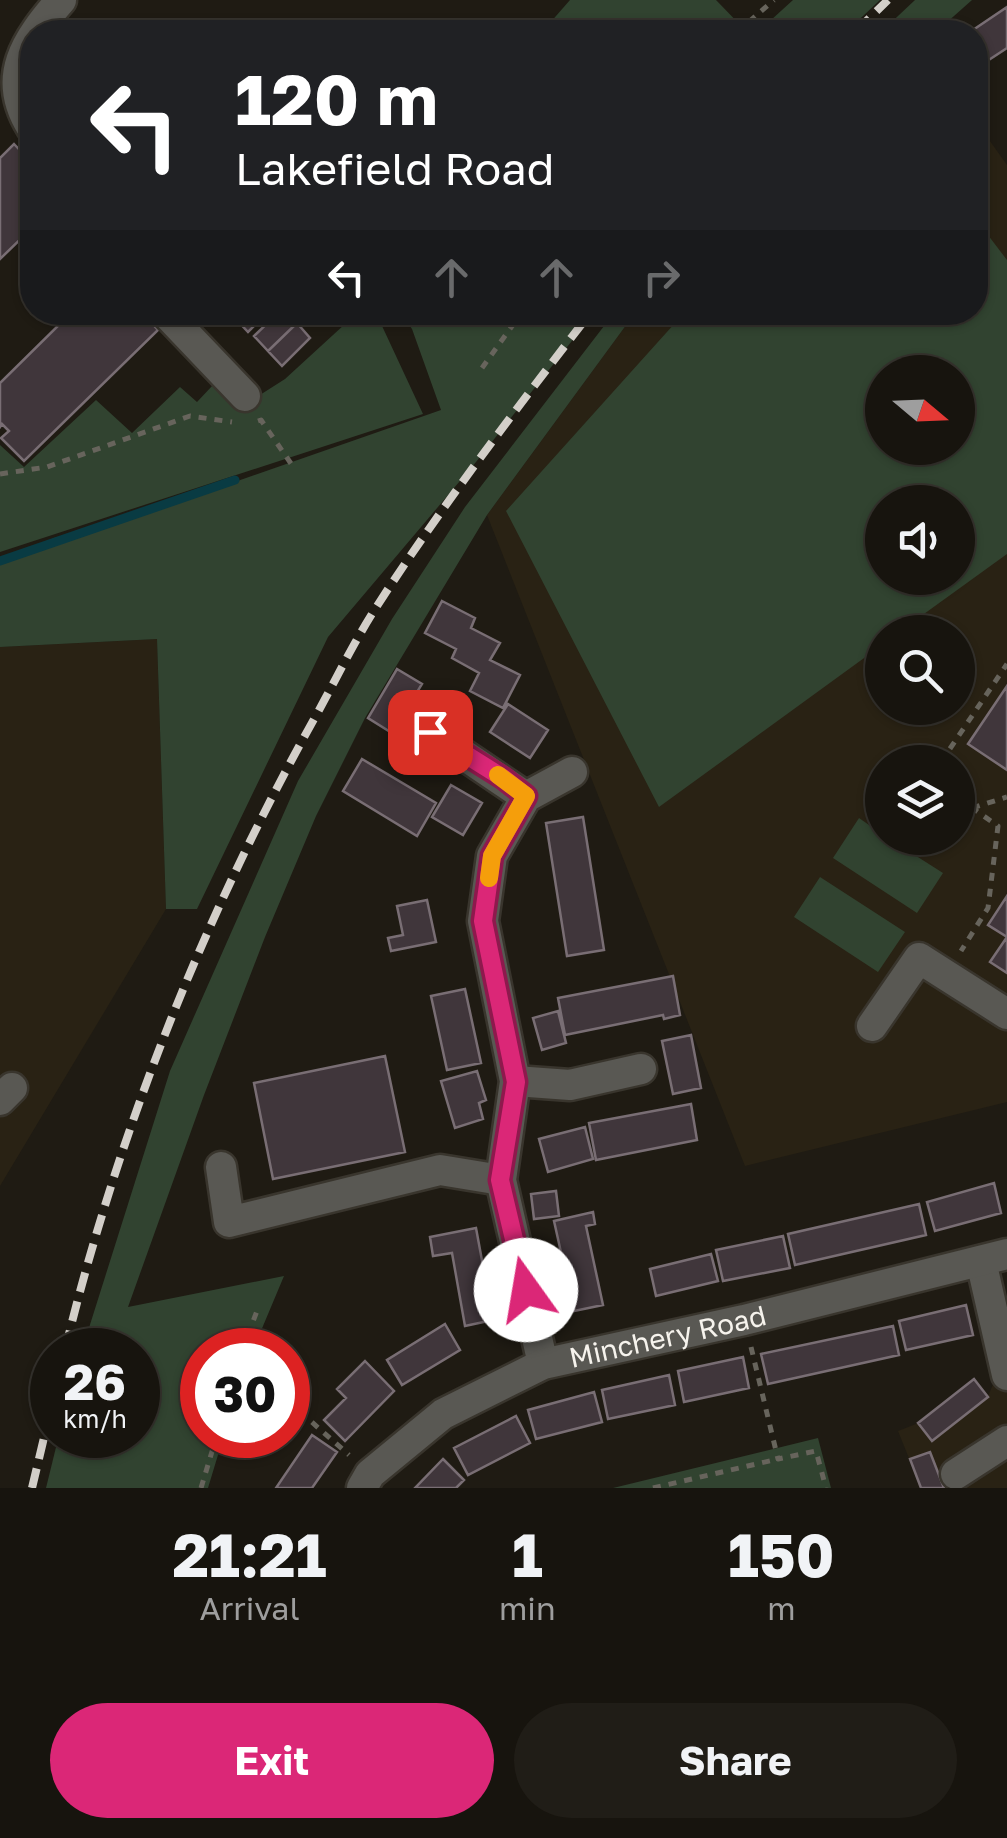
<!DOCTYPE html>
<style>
:root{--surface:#17140e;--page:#201d17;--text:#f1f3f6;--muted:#9e9e9e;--line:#36332e;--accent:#db2777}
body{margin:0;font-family:"Golos Text",sans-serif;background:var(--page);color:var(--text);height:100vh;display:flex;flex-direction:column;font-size:38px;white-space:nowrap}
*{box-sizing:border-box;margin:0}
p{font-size:32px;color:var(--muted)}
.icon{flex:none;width:55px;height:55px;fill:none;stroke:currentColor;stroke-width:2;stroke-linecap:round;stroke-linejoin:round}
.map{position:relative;height:1488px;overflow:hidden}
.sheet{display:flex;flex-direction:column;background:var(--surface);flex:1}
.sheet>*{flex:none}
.banner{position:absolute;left:20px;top:20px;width:968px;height:305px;border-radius:40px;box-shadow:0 2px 8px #0004,0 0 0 2px var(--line);background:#202124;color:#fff;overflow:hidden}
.needle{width:65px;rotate:109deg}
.tools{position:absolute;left:865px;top:355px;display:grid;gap:20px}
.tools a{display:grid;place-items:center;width:110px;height:110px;border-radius:50%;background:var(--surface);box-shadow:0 2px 8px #0004,0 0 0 2px var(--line);font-size:50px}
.speed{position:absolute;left:30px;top:1328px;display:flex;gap:20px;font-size:50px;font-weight:700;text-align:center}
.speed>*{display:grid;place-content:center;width:130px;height:130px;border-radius:50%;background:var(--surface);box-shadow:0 2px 8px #0004,0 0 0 2px var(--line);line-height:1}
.speed small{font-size:25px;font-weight:400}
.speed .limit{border:15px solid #d22;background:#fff;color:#111}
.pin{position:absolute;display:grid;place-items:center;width:85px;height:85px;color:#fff;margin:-42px;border-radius:20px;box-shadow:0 5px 15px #0006}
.me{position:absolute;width:110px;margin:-55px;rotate:347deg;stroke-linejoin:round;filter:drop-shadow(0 0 8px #0008)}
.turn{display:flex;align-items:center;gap:35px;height:210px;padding:0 50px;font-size:45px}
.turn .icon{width:130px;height:130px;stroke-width:2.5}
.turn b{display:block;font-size:70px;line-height:85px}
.lanes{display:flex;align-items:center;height:95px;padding:0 50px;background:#0003;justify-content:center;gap:50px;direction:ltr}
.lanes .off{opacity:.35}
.eta{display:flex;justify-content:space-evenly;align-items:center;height:170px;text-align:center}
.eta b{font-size:60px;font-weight:700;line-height:70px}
.primary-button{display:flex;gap:20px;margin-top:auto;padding:20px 50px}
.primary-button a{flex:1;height:115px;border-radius:60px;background:var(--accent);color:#fff;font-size:40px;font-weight:700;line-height:115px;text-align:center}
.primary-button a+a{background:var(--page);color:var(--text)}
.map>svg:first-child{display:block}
</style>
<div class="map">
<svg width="1007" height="1488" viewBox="0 0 1007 1488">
<rect width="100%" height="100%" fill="#1f1b13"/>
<path fill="#292214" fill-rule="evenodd" d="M975,120L1007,165V1102L745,1166L487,515L635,313L975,312ZM882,372H958V448H882ZM882,502H958V578H882ZM882,632H958V708H882ZM882,762H958V838H882Z
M157,639L166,909L0,1186V647Z
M1007,1321V1488H921L898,1431L988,1396L998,1373Z"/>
<path fill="#314330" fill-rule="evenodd" d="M570,0H716L747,32H542Z
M793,0H880L846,32H758Z
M915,0H972L936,32H881Z
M975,218L1007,260V554L899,632H882V645L659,807L506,511L684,313L975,312ZM882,372H958V448H882ZM882,502H958V578H882Z
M357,313H376L423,414L0,552V445L24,467L96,400L132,433L180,387L197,402L213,385L241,407L285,379Z
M401,313H594L476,462L328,637L197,909H166L157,639L0,647V561L54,538L189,498L441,410L412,329Z
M614,313H635L487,515L365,718L316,816L265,937L204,1095L128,1307L284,1276L253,1350H202V1435H224L208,1488H46L59,1435H138V1350H82L170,1071L298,781L392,619L465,507Z
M859,818L882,834V838H888L943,873L917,913L833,858Z
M820,877L905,932L878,972L794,917Z
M818,1438L831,1488H613Z"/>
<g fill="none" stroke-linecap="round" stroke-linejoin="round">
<path stroke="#093b43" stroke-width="9" d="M0,561L235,480"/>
</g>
<path fill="#40363b" stroke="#796e74" stroke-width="2.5" d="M1007,7V48L975,69V32H970Z
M14,144L32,163V228L0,259V158Z
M72,312H141L158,330L24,461L1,438L9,431L2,424L0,427V383Z
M239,312H268L248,332L234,317Z
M279,312H286L297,323L268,351L254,336Z
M297,323L310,338L282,366L268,351Z
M442,601L475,618L471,628L500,643L490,660L520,675L503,708L470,691L479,673L452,658L456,649L425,633Z
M397,669L422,684L392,733L368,718Z
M1007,686V770L968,744Z
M508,704L548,730L530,758L490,732Z
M362,759L436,803L417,836L343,791Z
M451,785L482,803L463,835L432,817Z
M583,817L604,950L567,956L546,823Z
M1007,896V973L990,962L1007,937L988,925Z
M427,900L436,942L391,951L388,938L403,935L397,906Z
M673,976L680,1015L664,1019L663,1015L565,1035L558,998Z
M465,989L481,1063L447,1070L431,996Z
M558,1011L566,1043L542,1050L533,1018Z
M691,1035L701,1088L673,1094L662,1041Z
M385,1056L405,1152L273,1179L254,1083Z
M477,1071L486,1100L479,1103L483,1119L455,1128L441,1081Z
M691,1104L697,1140L596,1160L589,1123Z
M585,1127L593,1159L548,1172L539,1139Z
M994,1183L1001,1213L935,1231L927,1202Z
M556,1191L559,1216L534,1219L531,1194Z
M919,1204L926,1235L795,1265L788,1234Z
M593,1212L595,1224L586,1226L603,1305L574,1311L554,1221Z
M476,1228L493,1320L465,1326L452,1253L433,1256L430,1237Z
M783,1236L790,1268L723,1281L716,1250Z
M711,1254L718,1281L656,1296L650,1269Z
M966,1305L973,1335L906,1350L899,1321Z
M445,1324L460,1350L402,1385L387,1360Z
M893,1326L899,1355L768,1384L761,1354Z
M743,1357L749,1388L684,1402L678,1371Z
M365,1361L394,1391L345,1441L324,1420L346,1398L337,1389Z
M669,1375L675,1405L608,1419L602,1390Z
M974,1379L988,1397L932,1441L918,1423Z
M594,1392L602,1422L536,1439L528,1410Z
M516,1416L530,1443L468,1475L454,1448Z
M312,1435L337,1452L312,1488H276Z
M930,1452L944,1488H921L910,1459Z
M443,1459L464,1480L456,1488H415Z"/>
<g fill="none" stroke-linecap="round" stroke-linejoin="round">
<defs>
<g id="minor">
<path d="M32,128C0,77 26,40 61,0"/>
<path d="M165,312L245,396"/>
<path d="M430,732L526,797"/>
<path d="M872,1026L919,958L1007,1014"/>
<path d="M515,1081L570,1085L641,1069"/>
<path d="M0,1100L12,1088"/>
<path d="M221,1167L229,1222L440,1170L501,1180"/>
<path d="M981,1261L1007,1375"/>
<path d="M543,1364L501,1180L515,1081L483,921L492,856L526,797L572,772"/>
<path d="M956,1474L1007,1441"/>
<path id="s1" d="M362,1488L370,1474L443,1414L543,1364L744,1320L1007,1254"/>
</g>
</defs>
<use href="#minor" stroke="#39352d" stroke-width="35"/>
<path stroke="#67645c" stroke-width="5" stroke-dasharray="8 8" stroke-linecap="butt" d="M737,32L774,0
M482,368L522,312
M258,421L261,420L294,468
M0,474L47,467L190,416L232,422
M941,762L1007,664
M958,798L998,826L988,908L961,951
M972,808L1007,797
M751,1347L778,1459L816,1451L826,1488
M242,1350L257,1311
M288,1401L349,1455
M201,1488L217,1435
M653,1488L778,1459"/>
<use href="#minor" stroke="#595853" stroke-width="30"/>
<path stroke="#d3cfc9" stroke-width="8" stroke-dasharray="20 10" stroke-linecap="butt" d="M855,32L888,0
M65,1350C119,1128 206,911 318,712C337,677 355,640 377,606C443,504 517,408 591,312
M32,1488L52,1404"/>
</g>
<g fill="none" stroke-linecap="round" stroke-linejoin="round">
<defs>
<path id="route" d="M430,732L503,778L526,796L492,856L483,921L516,1082L500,1180L526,1290"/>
</defs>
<use href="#route" stroke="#8e194d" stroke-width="25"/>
<use href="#route" stroke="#db2777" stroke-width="18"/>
<path stroke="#f59e0b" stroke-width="18" d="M489,878L492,856L526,796L498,775"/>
</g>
<g text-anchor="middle" stroke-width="10" stroke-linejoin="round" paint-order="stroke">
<g font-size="28" fill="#f6f3ed" stroke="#16120a">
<text dy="10" stroke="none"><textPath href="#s1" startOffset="350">Minchery Road</textPath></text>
</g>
</g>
</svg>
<div class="tools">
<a><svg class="needle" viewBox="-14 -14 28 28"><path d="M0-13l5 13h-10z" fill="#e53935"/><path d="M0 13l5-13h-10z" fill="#9e9e9e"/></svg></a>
<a><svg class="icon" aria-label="sound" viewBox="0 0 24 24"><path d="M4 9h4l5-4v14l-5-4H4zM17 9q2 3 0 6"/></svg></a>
<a><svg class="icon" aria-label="search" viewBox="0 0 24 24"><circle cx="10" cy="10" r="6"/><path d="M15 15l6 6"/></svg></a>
<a><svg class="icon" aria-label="layers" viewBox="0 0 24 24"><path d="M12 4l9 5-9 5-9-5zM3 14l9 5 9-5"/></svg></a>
</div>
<div class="speed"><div>26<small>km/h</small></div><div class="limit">30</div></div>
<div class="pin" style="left:430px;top:732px;background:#d93025"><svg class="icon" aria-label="arrive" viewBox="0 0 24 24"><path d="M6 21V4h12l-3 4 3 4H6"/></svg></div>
<svg class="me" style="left:526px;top:1290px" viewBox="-20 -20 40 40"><circle r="19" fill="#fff"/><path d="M0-13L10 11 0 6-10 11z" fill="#db2777"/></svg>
<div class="banner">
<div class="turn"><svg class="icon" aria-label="left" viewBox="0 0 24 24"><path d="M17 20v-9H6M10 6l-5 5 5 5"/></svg><div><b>120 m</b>Lakefield Road</div></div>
<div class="lanes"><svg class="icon" aria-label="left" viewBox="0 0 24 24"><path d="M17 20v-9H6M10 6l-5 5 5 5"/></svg><svg class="icon off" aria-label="ahead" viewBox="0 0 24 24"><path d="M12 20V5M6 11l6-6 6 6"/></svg><svg class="icon off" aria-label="ahead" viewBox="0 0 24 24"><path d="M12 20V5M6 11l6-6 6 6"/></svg><svg class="icon off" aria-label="right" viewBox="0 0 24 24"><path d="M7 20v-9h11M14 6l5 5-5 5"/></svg></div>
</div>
</div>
<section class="sheet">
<div class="eta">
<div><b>21:21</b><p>Arrival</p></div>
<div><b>1</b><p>min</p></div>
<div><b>150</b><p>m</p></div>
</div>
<div class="primary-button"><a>Exit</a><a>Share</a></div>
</section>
